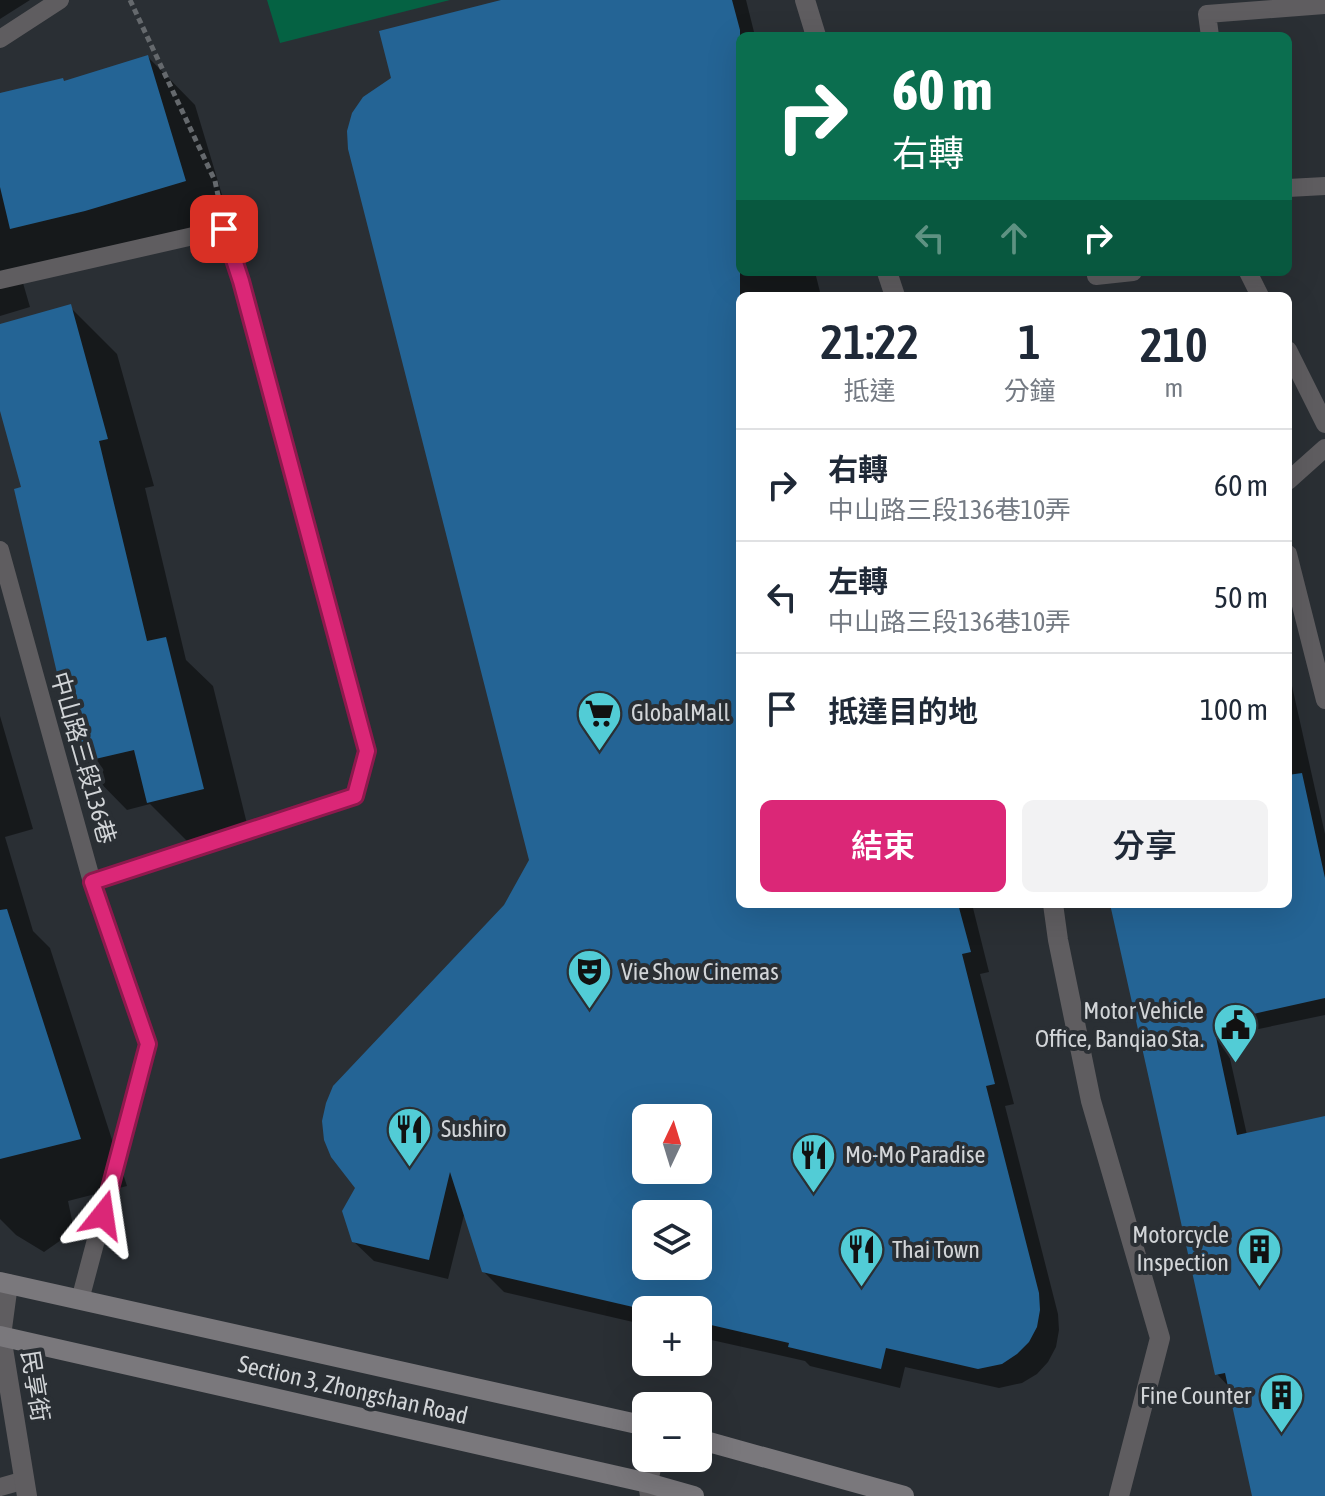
<!DOCTYPE html>
<html lang="zh-TW">
<meta charset="utf-8">
<style>
:root{--surface:#fff;--page:#f2f2f3;--text:#1f2937;--muted:#747a83;--line:#e0e1e3;--accent:#db2777}
body{margin:0;font-family:"Asap Condensed","Noto Sans TC",sans-serif;background:var(--page);color:var(--text);height:100vh;display:flex;flex-direction:column;font-size:30px;white-space:nowrap}
*{box-sizing:border-box;margin:0}
p{font-size:26px;color:var(--muted)}
.icon{flex:none;width:44px;height:44px;fill:none;stroke:currentColor;stroke-width:2;stroke-linecap:round;stroke-linejoin:round}
.map{position:relative;flex:1;overflow:hidden}
.side{position:absolute;left:736px;top:292px;width:556px;height:616px;display:flex;flex-direction:column;background:var(--surface);border-radius:12px;box-shadow:0 8px 32px #0002}
.side>*{flex:none}
.top-card{position:absolute;left:736px;top:32px;width:556px;height:244px;border-radius:12px;box-shadow:0 8px 32px #0002;background:#0b6e4f;color:#fff;overflow:hidden}
.needle{width:52px;rotate:4deg}
.buttons{position:absolute;left:632px;top:1104px;display:grid;gap:16px}
.buttons a{display:grid;place-items:center;width:80px;height:80px;border-radius:12px;background:var(--surface);box-shadow:0 8px 32px #0002;font-size:40px}
.pin{position:absolute;display:grid;place-items:center;width:68px;height:68px;color:#fff;margin:-34px;border-radius:16px;box-shadow:0 4px 12px #0006}
.me{position:absolute;width:88px;margin:-44px;rotate:15deg;stroke-linejoin:round;filter:drop-shadow(0 0 6px #0008)}
.turn{display:flex;align-items:center;gap:28px;height:168px;padding:0 24px;font-size:36px}
.turn .icon{width:104px;height:104px;stroke-width:2.5}
.turn b{display:block;font-size:56px;line-height:68px}
.lanes{display:flex;align-items:center;height:76px;padding:0 24px;background:#0003;justify-content:center;gap:40px;direction:ltr}
.lanes .off{opacity:.35}
.eta{display:flex;justify-content:space-evenly;align-items:center;height:136px;text-align:center}
.eta b{font-size:48px;font-weight:600;line-height:56px}
.primary-button{display:flex;gap:16px;margin-top:auto;padding:16px 24px}
.primary-button a{flex:1;height:92px;border-radius:12px;background:var(--accent);color:#fff;font-size:32px;font-weight:600;line-height:92px;text-align:center}
.primary-button a+a{background:var(--page);color:var(--text)}
ul{padding:0;list-style:none}
li{display:flex;align-items:center;gap:24px;height:112px;padding:0 24px;border-top:2px solid var(--line)}
li div{flex:1}
li b{display:block;font-size:30px}
li em{font-style:normal}
.map>svg:first-child{display:block}
</style>
<div class="map">
<svg width="1325" height="1496" viewBox="0 0 1325 1496">
<rect width="100%" height="100%" fill="#2a2f34"/>
<path fill="#056243" d="M267,0H450L280,43Z"/>
<path fill="#0007" fill-rule="evenodd" d="M0,0H30L0,19Z
M509,0H746L755,36H740V272H815L821,296H740V904H972L989,972L980,974L1014,1104L1005,1106L1058,1314L1059,1330L1056,1347L1048,1362L1037,1374L1022,1383L999,1388L905,1367L900,1388L810,1366L805,1361L698,1337V1310H646V1325L504,1292L483,1271L465,1211L448,1279L374,1261L353,1241L358,1188L531,861ZM646,1118H698V1170H646ZM646,1214H698V1266H646Z
M148,57L195,105L232,228L23,283L30,307L0,316V95L65,83Z
M70,307L117,354L154,486L145,488L186,660L213,686L250,836L196,850L150,804L127,810L80,762L23,489L0,404V326Z
M1288,668L1325,834V1015L1225,1036L1247,1135L1325,1118V1496H1254L1230,1388L1217,1374L1112,904H1288Z
M0,716L33,829L5,837L33,931L50,948L127,1186L68,1201L73,1225L64,1238L44,1252L16,1235L0,1219Z"/>
<path fill="#246495" fill-rule="evenodd" d="M501,0H732L740,30V904H958L971,952L962,954L995,1084L986,1086L1039,1293L1040,1310L1037,1327L1029,1342L1017,1354L1002,1364L978,1369L886,1348L881,1369L788,1347L789,1343L698,1322V1310H646L482,1272L450,1172L429,1260L352,1242L342,1211L355,1188L331,1157L324,1140L322,1121L326,1103L333,1086L504,905L529,860L348,149L347,131L352,113L363,97L391,78L379,31ZM646,1118H698V1170H646ZM646,1214H698V1266H646Z
M148,55L186,181L85,211L10,229L0,187V93L63,78L64,81Z
M71,304L108,439L99,441L147,641L166,637L204,789L147,803L134,750L78,763L14,489L21,487L0,411V324Z
M1302,773L1325,878V998L1213,1023L1237,1135L1325,1116V1496H1252L1225,1373L1215,1375L1110,904H1288V775Z
M7,909L81,1139L0,1159V910Z"/>
<g fill="none" stroke-linecap="round" stroke-linejoin="round">
<path stroke="#65696d" stroke-width="5" stroke-dasharray="6 4" stroke-linecap="butt" d="M130,0L215,181L219,200"/>
<path stroke="#5f5d60" stroke-width="18" d="M1210,36L1207,14L1325,5
M0,39L60,0
M1288,188L1325,186
M1248,272L1260,296
M1096,276L1133,272
M0,280L224,229L241,281L367,751L355,796L92,882
M1288,350L1325,424
M1288,481L1325,448
M0,550L92,882L148,1044L80,1300
M1288,554L1325,700
M0,1487L25,1480"/>
<path stroke="#5f5d60" stroke-width="20" d="M805,0L816,36
M887,272L895,296
M1053,904L1058,940L1091,1101L1160,1338L1119,1496
M8,1284L1,1336L27,1496
M650,1496L648,1483L653,1458"/>
<path stroke="#7a787c" stroke-width="20" d="M0,1282L646,1426
M0,1336L648,1483L694,1496
M698,1439L904,1496"/>
</g>
<g fill="none" stroke-linecap="round" stroke-linejoin="round">
<defs>
<path id="route" d="M103,1215L148,1044L92,882L355,796L367,751L241,281L224,229"/>
</defs>
<use href="#route" stroke="#8e194d" stroke-width="20"/>
<use href="#route" stroke="#db2777" stroke-width="14"/>
</g>
<defs>
<symbol id="supermarket-pin" viewBox="-11 -11 22 30"><path d="M0 17L-7.5 6A9.5 9.5 0 1 1 7.5 6Z" fill="#52ccd6" stroke="#2a2f34"/><path d="M-6-5.5h2.5l.6 2H6L4.5 2H-2.5L-4.4-4H-6ZM-1.5 3.2a1.3 1.3 0 1 0 .1 0ZM3 3.2a1.3 1.3 0 1 0 .1 0Z" fill="#111"/></symbol>
<symbol id="theatre-pin" viewBox="-11 -11 22 30"><path d="M0 17L-7.5 6A9.5 9.5 0 1 1 7.5 6Z" fill="#52ccd6" stroke="#2a2f34"/><path d="M-5-5.5Q0-4 5-5.5V0Q5 5 0 6Q-5 5-5 0ZM-3.3-2.5H-1v1.5H-3.3ZM1-2.5H3.3v1.5H1ZM-2.8 1Q0 5.5 2.8 1Z" fill="#111"/></symbol>
<symbol id="civic-pin" viewBox="-11 -11 22 30"><path d="M0 17L-7.5 6A9.5 9.5 0 1 1 7.5 6Z" fill="#52ccd6" stroke="#2a2f34"/><path d="M-.6-6.5H3V-4.5H.6V-3L4-1V1h2V6H-6V1h2V-1L-.6-3ZM-1.2 2.5V6h2.4V2.5Z" fill="#111"/></symbol>
<symbol id="restaurant-pin" viewBox="-11 -11 22 30"><path d="M0 17L-7.5 6A9.5 9.5 0 1 1 7.5 6Z" fill="#52ccd6" stroke="#2a2f34"/><path d="M-5-6h1v4h1v-4h1v4h1v-4h1v5L-1.5 .5V6h-2V.5L-5-1ZM5-6V6H3V1.5H1.5Q1.5-4 5-6Z" fill="#111"/></symbol>
<symbol id="building-pin" viewBox="-11 -11 22 30"><path d="M0 17L-7.5 6A9.5 9.5 0 1 1 7.5 6Z" fill="#52ccd6" stroke="#2a2f34"/><path d="M-4-6H4V6H1V3H-1V6H-4ZM-2.5-4.3h1.7v1.8h-1.7ZM.8-4.3h1.7v1.8H.8ZM-2.5-1h1.7V.8h-1.7ZM.8-1h1.7V.8H.8Z" fill="#111"/></symbol>
</defs>
<g fill-rule="evenodd">
<use href="#supermarket-pin" x="574" y="688" width="51" height="69"/>
<use href="#theatre-pin" x="564" y="946" width="51" height="69"/>
<use href="#civic-pin" x="1210" y="1000" width="51" height="69"/>
<use href="#restaurant-pin" x="384" y="1104" width="51" height="69"/>
<use href="#restaurant-pin" x="788" y="1130" width="51" height="69"/>
<use href="#building-pin" x="1234" y="1224" width="51" height="69"/>
<use href="#restaurant-pin" x="836" y="1224" width="51" height="69"/>
<use href="#building-pin" x="1256" y="1370" width="51" height="69"/>
</g>
<g text-anchor="middle" stroke-width="8" stroke-linejoin="round" paint-order="stroke">
<g font-size="24" fill="#d2d5d8" stroke="#2a2f34" text-anchor="start">
<text x="631" y="721">GlobalMall</text>
<text x="621" y="980">Vie Show Cinemas</text>
<text x="1204" y="1019" text-anchor="end">Motor Vehicle<tspan x="1204" dy="28">Office, Banqiao Sta.</tspan></text>
<text x="441" y="1137">Sushiro</text>
<text x="845" y="1163">Mo-Mo Paradise</text>
<text x="1229" y="1243" text-anchor="end">Motorcycle<tspan x="1229" dy="28">Inspection</tspan></text>
<text x="892" y="1258">Thai Town</text>
<text x="1251" y="1404" text-anchor="end">Fine Counter</text>
</g>
<g font-size="24" fill="#d2d5d8" stroke="#2a2f34">
<text transform="translate(83 758) rotate(74)" y="8">中山路三段136巷</text>
<text transform="translate(35 1386) rotate(81)" y="8">民享街</text>
<text transform="translate(353 1390) rotate(13)" y="8">Section 3, Zhongshan Road</text>
</g>
</g>
</svg>
<div class="buttons">
<a><svg class="needle" viewBox="-14 -14 28 28"><path d="M0-13l5 13h-10z" fill="#e53935"/><path d="M0 13l5-13h-10z" fill="#747a83"/></svg></a>
<a><svg class="icon" aria-label="layers" viewBox="0 0 24 24"><path d="M12 4l9 5-9 5-9-5zM3 14l9 5 9-5"/></svg></a>
<a>+</a>
<a>−</a>
</div>
<div class="pin" style="left:224px;top:229px;background:#d93025"><svg class="icon" aria-label="arrive" viewBox="0 0 24 24"><path d="M6 21V4h12l-3 4 3 4H6"/></svg></div>
<svg class="me" style="left:103px;top:1215px" viewBox="-20 -20 40 40"><path d="M0-17L14 15 0 8-14 15z" fill="#db2777" stroke="#fff" stroke-width="4"/></svg>
<div class="top-card">
<div class="turn"><svg class="icon" aria-label="right" viewBox="0 0 24 24"><path d="M7 20v-9h11M14 6l5 5-5 5"/></svg><div><b>60 m</b>右轉</div></div>
<div class="lanes"><svg class="icon off" aria-label="left" viewBox="0 0 24 24"><path d="M17 20v-9H6M10 6l-5 5 5 5"/></svg><svg class="icon off" aria-label="ahead" viewBox="0 0 24 24"><path d="M12 20V5M6 11l6-6 6 6"/></svg><svg class="icon" aria-label="right" viewBox="0 0 24 24"><path d="M7 20v-9h11M14 6l5 5-5 5"/></svg></div>
</div>
<section class="side">
<div class="eta">
<div><b>21:22</b><p>抵達</p></div>
<div><b>1</b><p>分鐘</p></div>
<div><b>210</b><p>m</p></div>
</div>
<ul>
<li><svg class="icon" aria-label="right" viewBox="0 0 24 24"><path d="M7 20v-9h11M14 6l5 5-5 5"/></svg><div><b>右轉</b><p>中山路三段136巷10弄</p></div><em>60 m</em></li>
<li><svg class="icon" aria-label="left" viewBox="0 0 24 24"><path d="M17 20v-9H6M10 6l-5 5 5 5"/></svg><div><b>左轉</b><p>中山路三段136巷10弄</p></div><em>50 m</em></li>
<li><svg class="icon" aria-label="arrive" viewBox="0 0 24 24"><path d="M6 21V4h12l-3 4 3 4H6"/></svg><div><b>抵達目的地</b></div><em>100 m</em></li>
</ul>
<div class="primary-button"><a>結束</a><a>分享</a></div>
</section>
</div>
